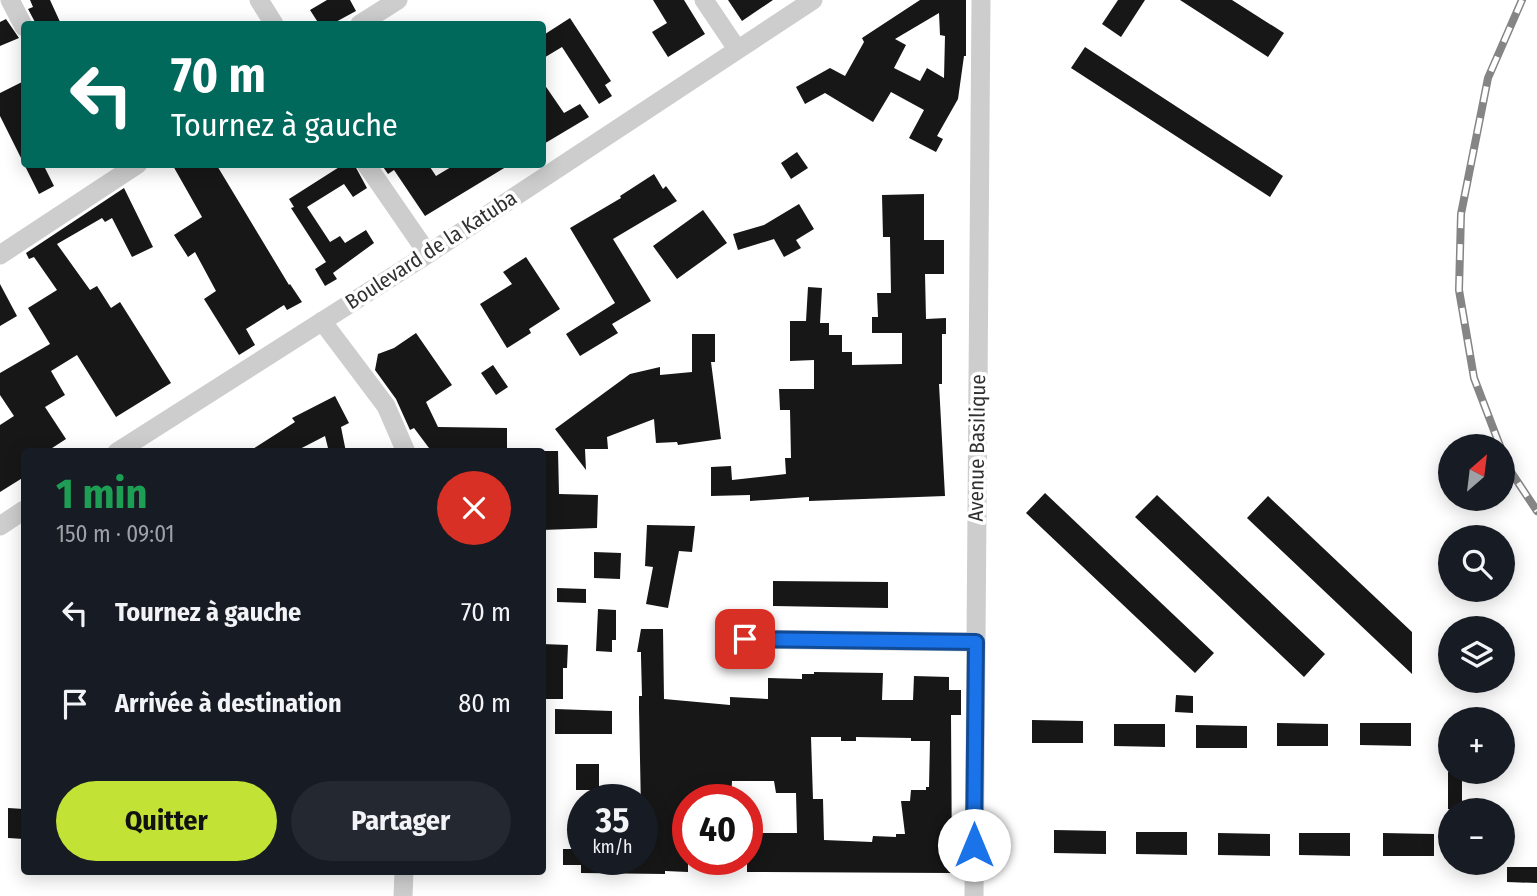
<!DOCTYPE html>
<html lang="fr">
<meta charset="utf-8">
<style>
:root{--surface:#171b24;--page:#242831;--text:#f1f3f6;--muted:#9ea1a6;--accent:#c2e336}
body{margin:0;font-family:"Fira Sans Condensed",sans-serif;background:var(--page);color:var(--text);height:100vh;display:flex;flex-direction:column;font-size:26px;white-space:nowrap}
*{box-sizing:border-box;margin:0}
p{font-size:23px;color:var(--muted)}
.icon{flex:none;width:38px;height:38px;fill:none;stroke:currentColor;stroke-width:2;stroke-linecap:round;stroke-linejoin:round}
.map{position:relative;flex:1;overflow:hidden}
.sheet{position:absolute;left:21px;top:448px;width:525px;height:427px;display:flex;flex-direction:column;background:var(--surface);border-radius:7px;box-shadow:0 4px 18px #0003}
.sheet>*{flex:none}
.top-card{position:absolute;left:21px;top:21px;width:525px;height:147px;border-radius:7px;box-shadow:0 4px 18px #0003;background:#00695c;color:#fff;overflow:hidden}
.needle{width:46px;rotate:28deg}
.tools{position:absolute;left:1438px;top:434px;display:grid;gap:14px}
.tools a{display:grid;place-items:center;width:77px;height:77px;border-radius:50%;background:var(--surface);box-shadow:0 4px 18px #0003;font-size:35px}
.speed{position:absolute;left:567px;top:784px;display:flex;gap:14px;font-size:35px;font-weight:700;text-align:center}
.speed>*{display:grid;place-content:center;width:91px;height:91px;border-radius:50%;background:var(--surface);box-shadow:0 4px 18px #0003;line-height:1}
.speed small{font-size:18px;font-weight:400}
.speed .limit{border:10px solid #d22;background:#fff;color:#111}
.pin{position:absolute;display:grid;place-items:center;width:60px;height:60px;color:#fff;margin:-30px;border-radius:14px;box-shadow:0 4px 10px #0006}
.me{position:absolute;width:77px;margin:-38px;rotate:0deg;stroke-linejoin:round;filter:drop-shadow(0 0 5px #0008)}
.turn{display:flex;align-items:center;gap:24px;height:147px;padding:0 35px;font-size:32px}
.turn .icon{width:91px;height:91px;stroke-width:2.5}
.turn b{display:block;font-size:49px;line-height:60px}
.round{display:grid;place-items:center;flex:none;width:74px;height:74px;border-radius:37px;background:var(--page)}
.headline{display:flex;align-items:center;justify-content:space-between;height:119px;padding:0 35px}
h1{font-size:42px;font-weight:700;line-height:52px;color:#1e9e55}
.cta{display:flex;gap:14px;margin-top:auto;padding:14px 35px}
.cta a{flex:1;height:80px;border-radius:42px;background:var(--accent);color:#111;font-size:28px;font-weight:700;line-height:80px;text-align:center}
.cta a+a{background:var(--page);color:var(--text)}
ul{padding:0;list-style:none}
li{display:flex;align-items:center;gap:21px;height:91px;padding:0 35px}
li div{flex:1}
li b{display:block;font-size:26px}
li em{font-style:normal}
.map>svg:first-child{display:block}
</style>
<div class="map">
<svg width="1537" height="896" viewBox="0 0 1537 896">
<rect width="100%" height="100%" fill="#fff"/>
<path fill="#171717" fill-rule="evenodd" d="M30,0H50L61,24H36L28,9L33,7Z
M327,0H350L356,11L332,24H319L310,10Z
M653,0H684L705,34L668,57L652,32L667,23Z
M728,0H773L742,21Z
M920,0H966V56H964L958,99L937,136L943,139L936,152L909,138L924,110L891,92L873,122L825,93L805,104L796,87L830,68L845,76L864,42L862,38ZM939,13L940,35L945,36L944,78L927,68L920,81L894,68L906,45L895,39Z
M1118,0H1145L1121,37L1102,24Z
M1180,0H1232L1284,33L1268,57Z
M570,18L611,81L605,85L612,96L599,104L562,47L542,59V36Z
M6,19L19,38L0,46V22Z
M1085,47L1283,176L1270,197L1071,68Z
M24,81V164H43L54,186L39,194L0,116V93Z
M542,81L564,113L580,104L589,117L542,145Z
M797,152L808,168L791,179L781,163Z
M172,164H216L289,285L290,284L302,302L287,310L284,305L246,329L255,345L239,355L204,299L216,291L195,252L188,257L174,235L202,217Z
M344,164H354L367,188L353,197L344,184L307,207L330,242L340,236L345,243L366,230L374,243L333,273L337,279L325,286L315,269L326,262L291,208L294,207L289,199Z
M381,164H428L436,176L456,164H511L425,216L394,170L388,174Z
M654,174L663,189L666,186L677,201L613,239L651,301L612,324L618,333L580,356L566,334L615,303L570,228L621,198L620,196Z
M124,188L153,247L132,257L112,218L105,222L102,218L57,244L90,290L97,286L111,308L120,302L171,383L116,417L77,355L51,371L65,395L45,407L66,439L46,452H24V477L0,492V425L14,416L0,395V373L50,344L28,308L57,290L34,257L29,259L26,253Z
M924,194V240H944V274H925L926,319L946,318V334H942V384H939L945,496L809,501V497L750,501V495L711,496V467L731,466L732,480L786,474L785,458H791L790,410H780L779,389H814V360L790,361V321H806L808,287L822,288L820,323H829V335H842V352H852V365L902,364V333H872V317H878L877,293H891L890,237H883L882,195Z
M799,204L814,229L796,240L801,248L784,257L774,239L738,250L733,234L764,225Z
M703,210L727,243L677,279L653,246Z
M526,257L560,309L529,329L531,333L507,348L480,304L512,284L503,272Z
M0,284L17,316L0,326Z
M416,333L452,385L426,402L438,427L507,428V448H499V452H432L414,428L410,430L396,399L375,370L378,354L394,348Z
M692,334H715V362H711L721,439L678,445L677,442L656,443L654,419L607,437L608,449H585L586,470L555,429L630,374L660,367V375L692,372Z
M493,365L508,387L496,395L481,373Z
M335,396L349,423L341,427L346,452H329L325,436L294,452H248L295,422L292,418Z
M542,451H558L559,494L598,495L597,528L542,530Z
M1045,493L1214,653L1195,673L1026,513Z
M1157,495L1325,654L1304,677L1135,517Z
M1268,496L1412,632V674L1247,518Z
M647,525L695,526L692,552L679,551L668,608L646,604L653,567L645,566Z
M594,552L621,553L620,579L594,578Z
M773,581L888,582V608L773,606Z
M557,588L586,589V603L557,602Z
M598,609L616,610V640H612V652L596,651Z
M641,629H663L664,699L730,705V697L768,699V678L802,679V674H814V672L883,673L882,700H913L914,676L949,677V690H961V715H951L952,873L747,872V833H797L796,793H776L774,781H732L731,800L690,797L688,800V872L665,871V874L581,873V865H563V849H583V859H642L639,709V696H642L641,657V652H637ZM811,737H841V741H856V737L911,738V741H930L929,787H926V790H911L910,801H901L905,834H896V837L873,836L872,842L824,840L823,799H813Z
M542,644L568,645L567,668H563V699H542Z
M1176,695L1193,696V713L1175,712Z
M555,709L612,711V734H555Z
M1032,720L1083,721V743H1032Z
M1277,723L1328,724V746H1277Z
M1360,723H1411V746L1360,745Z
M1114,724H1165V747L1114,746Z
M1196,725L1247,726V748H1196Z
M576,764H599V790H576Z
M1448,772H1462V809H1448Z
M8,808L24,809V839L8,838Z
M1054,830L1106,831V854L1054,853Z
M1136,832H1187V855L1136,854Z
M1218,833L1270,834V856L1218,855Z
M1299,833H1350V856L1299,855Z
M1383,833L1434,834V856H1383Z
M1507,867H1537V883L1507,882Z"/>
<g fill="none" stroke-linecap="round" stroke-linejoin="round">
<path stroke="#cdcdcd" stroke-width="19" d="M10,0L24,27
M259,0L274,24
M704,0L737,49
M360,24L398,0
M366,164L428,254
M0,255L138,164
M322,321L386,406L406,452
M117,452L428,254L813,0
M0,526L24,510
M745,639L976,642
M403,896L404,872
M974,896L981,0"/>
<defs>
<path id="rail" d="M1500,446L1474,378L1459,290L1461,214L1488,78L1522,0
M1503,455L1509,469L1537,511"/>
</defs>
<use href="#rail" stroke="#858585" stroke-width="8"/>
<use href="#rail" stroke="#fff" stroke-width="5" stroke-dasharray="16" stroke-linecap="butt"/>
</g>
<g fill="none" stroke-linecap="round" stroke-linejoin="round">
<defs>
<path id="route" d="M745,639L976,642L974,845"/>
</defs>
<use href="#route" stroke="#114b97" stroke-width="18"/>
<use href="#route" stroke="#1a73e8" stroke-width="12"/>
</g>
<g text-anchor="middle" stroke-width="7" stroke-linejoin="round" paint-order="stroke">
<g font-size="21" fill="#303030" stroke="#fff">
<text transform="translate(431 250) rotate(-33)" y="7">Boulevard de la Katuba</text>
<text transform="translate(977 448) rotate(-89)" y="7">Avenue Basilique</text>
</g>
</g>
</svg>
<div class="tools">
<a><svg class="needle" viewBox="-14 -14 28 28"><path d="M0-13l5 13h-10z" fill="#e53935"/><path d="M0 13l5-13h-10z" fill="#9ea1a6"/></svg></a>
<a><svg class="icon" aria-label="search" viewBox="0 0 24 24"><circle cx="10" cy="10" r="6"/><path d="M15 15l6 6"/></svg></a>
<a><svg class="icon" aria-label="layers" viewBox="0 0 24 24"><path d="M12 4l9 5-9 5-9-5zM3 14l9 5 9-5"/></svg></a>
<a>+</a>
<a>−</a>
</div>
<div class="speed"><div>35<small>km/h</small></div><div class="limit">40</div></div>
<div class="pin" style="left:745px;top:639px;background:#d93025"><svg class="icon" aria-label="arrive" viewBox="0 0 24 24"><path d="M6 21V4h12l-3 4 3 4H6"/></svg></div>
<svg class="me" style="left:974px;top:845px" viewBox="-20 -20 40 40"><circle r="19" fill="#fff"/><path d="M0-13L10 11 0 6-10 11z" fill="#1a73e8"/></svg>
<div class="top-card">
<div class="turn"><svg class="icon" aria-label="left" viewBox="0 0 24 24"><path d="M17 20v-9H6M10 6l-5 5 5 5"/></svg><div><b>70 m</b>Tournez à gauche</div></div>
</div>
<section class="sheet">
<div class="headline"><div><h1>1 min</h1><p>150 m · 09:01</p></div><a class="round" style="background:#d93025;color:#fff"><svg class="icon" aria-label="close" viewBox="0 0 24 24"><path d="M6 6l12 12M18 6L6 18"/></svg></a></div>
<ul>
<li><svg class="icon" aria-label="left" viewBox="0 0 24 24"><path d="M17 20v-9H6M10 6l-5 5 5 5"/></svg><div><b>Tournez à gauche</b></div><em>70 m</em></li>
<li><svg class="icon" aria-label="arrive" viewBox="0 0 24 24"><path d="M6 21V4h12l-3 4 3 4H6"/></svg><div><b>Arrivée à destination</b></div><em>80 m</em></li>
</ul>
<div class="cta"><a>Quitter</a><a>Partager</a></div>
</section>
</div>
